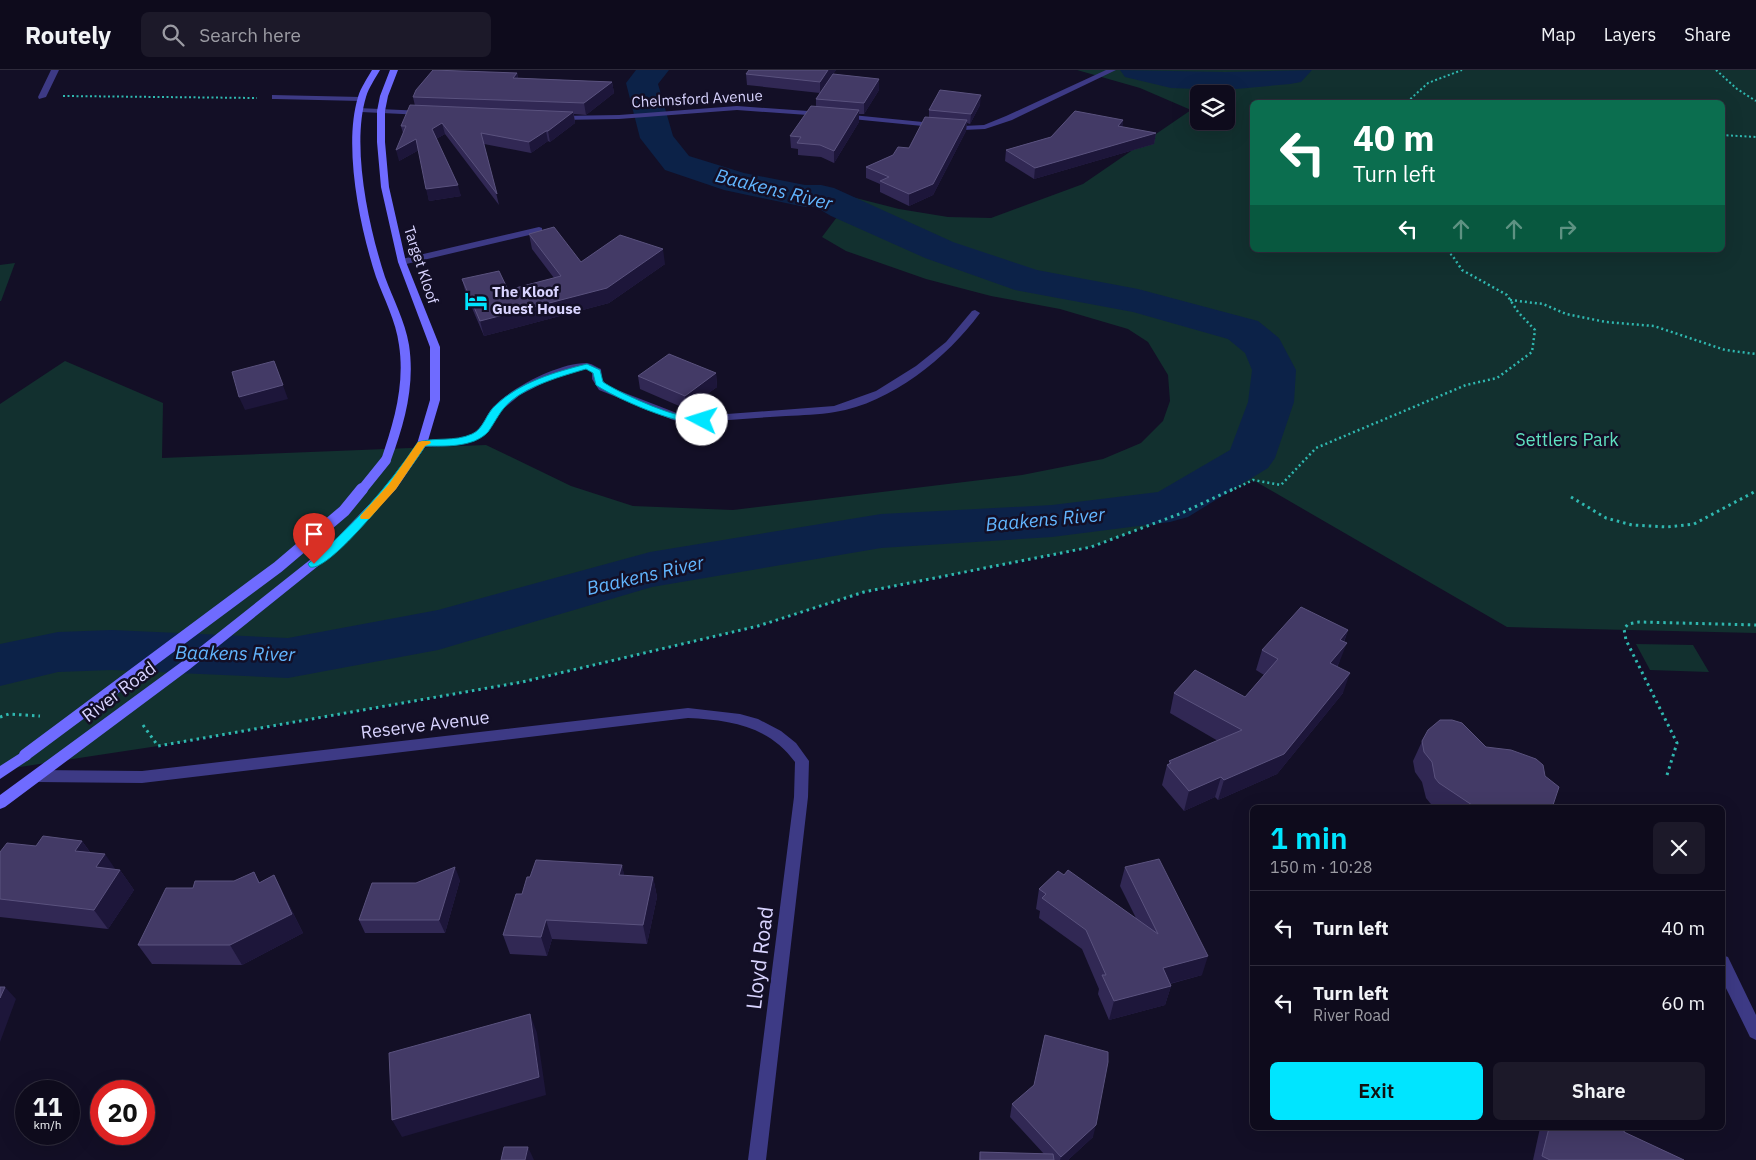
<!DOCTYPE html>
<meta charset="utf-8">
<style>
:root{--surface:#0e0b1c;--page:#1c1929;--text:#f1f3f6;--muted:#9b9ba3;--line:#2e2b3b;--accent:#00e5ff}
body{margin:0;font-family:"IBM Plex Sans",sans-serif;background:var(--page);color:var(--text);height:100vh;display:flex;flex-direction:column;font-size:19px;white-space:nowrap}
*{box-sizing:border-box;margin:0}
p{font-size:16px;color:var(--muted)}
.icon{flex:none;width:28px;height:28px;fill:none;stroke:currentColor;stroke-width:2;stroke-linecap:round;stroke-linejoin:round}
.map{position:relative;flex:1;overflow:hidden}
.side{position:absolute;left:1250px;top:735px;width:475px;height:325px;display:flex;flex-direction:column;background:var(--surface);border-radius:8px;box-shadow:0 5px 20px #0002,0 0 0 1px var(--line)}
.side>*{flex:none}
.top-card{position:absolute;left:1250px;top:30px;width:475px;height:152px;border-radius:8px;box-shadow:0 5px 20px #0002,0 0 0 1px var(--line);background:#0b6e4f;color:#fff;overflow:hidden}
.fabs{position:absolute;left:1190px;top:15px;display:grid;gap:10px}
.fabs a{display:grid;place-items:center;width:45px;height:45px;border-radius:8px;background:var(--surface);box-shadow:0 5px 20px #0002,0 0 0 1px var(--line);font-size:25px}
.speed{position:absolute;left:15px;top:1010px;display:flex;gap:10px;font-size:25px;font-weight:700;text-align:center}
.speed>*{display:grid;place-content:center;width:65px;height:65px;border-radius:50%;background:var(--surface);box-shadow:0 5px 20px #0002,0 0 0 1px var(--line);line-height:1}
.speed small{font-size:12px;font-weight:400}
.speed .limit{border:8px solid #d22;background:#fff;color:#111}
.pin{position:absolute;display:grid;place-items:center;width:42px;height:42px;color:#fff;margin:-51px -21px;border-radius:50% 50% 50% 0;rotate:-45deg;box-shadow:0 0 5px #0007}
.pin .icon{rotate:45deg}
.me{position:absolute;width:55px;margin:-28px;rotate:275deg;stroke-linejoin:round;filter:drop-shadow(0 0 4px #0008)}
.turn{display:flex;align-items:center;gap:18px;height:105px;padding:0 20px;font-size:22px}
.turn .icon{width:65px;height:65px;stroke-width:2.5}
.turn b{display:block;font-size:35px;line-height:42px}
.lanes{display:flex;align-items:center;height:48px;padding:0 20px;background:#0003;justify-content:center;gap:25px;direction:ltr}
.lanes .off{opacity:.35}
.round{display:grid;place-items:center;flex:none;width:52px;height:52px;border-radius:8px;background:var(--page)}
.headline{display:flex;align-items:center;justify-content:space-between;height:85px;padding:0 20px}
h1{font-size:30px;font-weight:600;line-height:38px;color:var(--accent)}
.button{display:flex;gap:10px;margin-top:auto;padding:10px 20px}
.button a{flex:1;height:58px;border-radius:8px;background:var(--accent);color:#111;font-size:20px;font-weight:600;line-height:58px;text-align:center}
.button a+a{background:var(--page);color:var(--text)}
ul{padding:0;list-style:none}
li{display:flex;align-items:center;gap:15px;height:75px;padding:0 20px;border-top:1px solid var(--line)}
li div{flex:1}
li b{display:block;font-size:19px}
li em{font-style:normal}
header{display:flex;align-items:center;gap:30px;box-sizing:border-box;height:70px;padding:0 25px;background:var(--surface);border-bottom:1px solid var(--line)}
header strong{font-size:24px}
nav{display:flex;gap:28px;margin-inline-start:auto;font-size:18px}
.search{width:350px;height:45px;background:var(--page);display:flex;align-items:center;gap:12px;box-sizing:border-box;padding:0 18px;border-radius:8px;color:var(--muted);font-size:19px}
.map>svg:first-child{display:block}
</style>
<header>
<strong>Routely</strong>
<div class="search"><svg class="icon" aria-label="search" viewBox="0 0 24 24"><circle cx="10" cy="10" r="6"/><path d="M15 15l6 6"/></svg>Search here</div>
<nav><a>Map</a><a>Layers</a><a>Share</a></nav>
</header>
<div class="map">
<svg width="1756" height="1090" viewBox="0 0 1756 1090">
<rect width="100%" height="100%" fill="#130f26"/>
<path fill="#12302f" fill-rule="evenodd" d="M1077,0H1756V563L1507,557L1253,410L1182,443L1091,477L864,522L758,556L522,612L158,676L0,700V334L65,291L163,333L162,388L486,375L571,416L633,436L733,440L1022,405L1103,389L1141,373L1163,351L1170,331L1168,305L1148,272L1128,259L1060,239L991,226L926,209L846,181L822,167L852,127L899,139L948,147L991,148L1083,114L1191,40L1140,18ZM1199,24H1226V51H1199ZM1252,32H1722V180H1252Z
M15,193L1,231H0V195Z
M1636,574L1693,575L1709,602L1650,600Z"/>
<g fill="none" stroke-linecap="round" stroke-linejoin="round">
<path fill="#0c2248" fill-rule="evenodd" d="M636,0H669L658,14L673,66L689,86L744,103L805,115H821L834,118L953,172L1037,200L1138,219L1258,251L1279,268L1296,300L1294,332L1275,388L1268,398L1188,447L1170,452L1052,467L881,478L652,517L438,580L288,608L112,600L58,602L0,616V574L58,562L112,560L288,568L438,540L650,482L881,444L1052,435L1158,422L1230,380L1248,332L1252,300L1245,283L1228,269L1133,242L1015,220L925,188L831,146L816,137H805L724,120L665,100L640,68L626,13Z
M1120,0L1225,2L1312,0L1301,12L1290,14L1225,20L1171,18L1125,7Z"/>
<path stroke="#2fb8b0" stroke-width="2" stroke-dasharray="2 2.5" stroke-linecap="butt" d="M1716,0L1737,19L1756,31
M63,26L257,28
M1407,32L1428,13L1462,0
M1722,65L1756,67
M1448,180L1452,186"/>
<path stroke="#2fb8b0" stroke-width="2.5" stroke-dasharray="2 3" stroke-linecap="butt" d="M1510,230L1543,234L1566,244L1606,252L1654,256L1725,280L1756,284
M1230,421L1253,410L1281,415L1316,378L1466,315L1497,308L1532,282L1535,260L1518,242L1507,225L1462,200L1452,185"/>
<path stroke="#2fb8b0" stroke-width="3" stroke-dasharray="2.5 4" stroke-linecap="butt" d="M1571,427L1606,448L1632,455L1667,457L1694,454L1756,421
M0,647L9,644L40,646
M143,655L158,676L522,612L758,556L864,522L1091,477L1182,443L1233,419
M1667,705L1677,673L1626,570L1624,559L1628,554L1639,552L1756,555"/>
<path fill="#3d3a85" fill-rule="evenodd" d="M272,25L361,27L365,29L361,31L275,29H272Z
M975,240L980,243C947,288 891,333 835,342C819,345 802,345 786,346C753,348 720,351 687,353L673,350L599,320L592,309V302L586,299L555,307L520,325L502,340L488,362L475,371L450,376L422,377L417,374C425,366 457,373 472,364C483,358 486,345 493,337C512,317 559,293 586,293C591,293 596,297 601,299L602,309L607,316L687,347L834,336L876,321L916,296L946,272L972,241Z"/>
<path fill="#3d3a85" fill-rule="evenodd" d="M51,0H59L46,27L39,29L38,27Z
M1106,0H1116L1012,50L985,59L963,60L842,48L838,46L842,44L963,56L984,55L1006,46Z
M737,36L822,42L826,44L822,46L737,40L619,49L558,50L554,48L558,46L619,45Z
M358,38L423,41L427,43L423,45L361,42L357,40Z
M539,157L542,158V162L402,195L398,192L402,189Z
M688,638L740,644L758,649L781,661L796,673L809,691L808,727L766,1090H748L794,727L795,692C769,656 730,650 688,648L142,713L37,712L32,710L30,706L32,702L37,700L142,701Z
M1722,885L1728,887L1756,945V970L1750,967L1722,910Z"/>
<path fill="#6f6bff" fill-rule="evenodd" d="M372,0H380C375,9 369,17 366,27C351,77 369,158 385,207C393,229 405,251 409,275C415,315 405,352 391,390L386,393L381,390C394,352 405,315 399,275C396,251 384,229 376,207C360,158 343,77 358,27C361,17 367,9 372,0Z
M390,0H398L388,26L385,41V72L389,117L406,192L440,277V330L427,374L396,419L343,476L190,599L5,737L0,739V725L180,593L335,470L388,415L417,374L430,330V277L398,192L381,117L377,72V41L380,26Z
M25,680L30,681L32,685L30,689L0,709V696Z"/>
<path stroke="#6f6bff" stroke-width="10" d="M361,421L386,390"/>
<path stroke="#6f6bff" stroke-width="12" d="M25,685L278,497L344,441L362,419"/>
</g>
<path fill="#312854" d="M749,0H836L833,4L879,20L864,44H859V52L834,93L821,87L798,85V79L791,78L790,66L816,36V29L820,23L747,15L746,4Z
M517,3L518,8L612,12L614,23L586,45L574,44L575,53L550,72L548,71L531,83L484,74L499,135L445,64L436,69L461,126L429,131L419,80L399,91L403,63L401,56L415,36L413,27Z
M980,35L970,54L967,53L966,61L933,125L909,136L880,122V114L866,108V97L909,78L929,47V40Z
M1123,50L1122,57L1156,63L1154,74L1034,109L1005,91L1006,80L1051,67Z
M529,164L581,192L665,194L609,233L484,266L466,224L462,209L508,220L554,208L532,179Z
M716,303L717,317L686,339L640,319L638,306Z
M1348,560L1344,572L1339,593L1337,597L1343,623L1277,704L1218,730L1215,727L1184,741L1162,715L1167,695L1169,694V691L1218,671L1170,643L1174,623L1245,627L1264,605L1256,600L1262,580Z
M1424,667L1486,677L1552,738H1436L1430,733L1426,728L1422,712L1415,702L1413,691Z
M82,771L90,782L116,800H120L134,820L108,859L0,847V782L36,776Z
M622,795L624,806L653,807L657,827L647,874L552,869L547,886L510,884L503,865L522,824Z
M1125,797L1202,905L1170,914L1171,916L1165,935L1109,950L1098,924L1099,919L1082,879L1039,848L1040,841L1036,839L1039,819L1064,805L1136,848L1120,816Z
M254,802L260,813L274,805L303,863L242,895L152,894L138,875L193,818L234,811Z
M460,810L445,863H365L359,850L416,813Z
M1012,1034L1093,1067L1068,1090H979L980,1082L1044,1084L1010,1047Z
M1540,1058H1625L1624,1062L1684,1090H1533Z"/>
<path fill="#1d163a" d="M828,0H836L820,23V12Z
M517,3L519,14L513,8Z
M879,9V20L864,44V33Z
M612,12L614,23L586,45L584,33Z
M981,25L980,35L970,54L971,44Z
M859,40V52L834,93V81Z
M573,42L575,53L550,72L548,61Z
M967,50L966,61L933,125L909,136V124Z
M1123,50L1122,61L1118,56Z
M442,53L445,64L434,70L432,59Z
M546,61L548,71L531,83L529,72Z
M1156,63L1154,74L1034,109L1035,98Z
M416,69L419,80L399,91L396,80Z
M458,115L461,126L429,131L426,119Z
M663,179L665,194L609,233L484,266L480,251Z
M274,291L288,329L245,340L239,327Z
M716,303L717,317L686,339L685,326Z
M1348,560L1341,579L1347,573L1339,593L1323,613L1330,593L1340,570Z
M1350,603L1343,623L1277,704L1218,730L1224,710Z
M1221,707L1215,727L1184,741L1189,721Z
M82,771L96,791L75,781Z
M105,784L118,803L120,800L134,820L108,859L94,840L96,797Z
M622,795L626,814L619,805Z
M455,797L460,810L445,863L439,850Z
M274,805L303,863L242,895L230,875Z
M653,807L657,827L647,874L643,855Z
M546,850L552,869L547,886L541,867Z
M1208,886L1202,905L1157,917L1163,898Z
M1171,916L1165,935L1109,950L1114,931Z
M5,917L16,929L0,972V928Z
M530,944L537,963L546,1025L402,1067L392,1050Z
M1096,1055L1093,1067L1068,1090H1060L1061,1087Z
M528,1077L534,1090H525Z"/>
<path fill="#433a66" stroke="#5a527e" d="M433,0L517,3L513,8L612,12L584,33L413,27L416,20Z
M749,0H828L820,12L746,4Z
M833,4L879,9L864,33L816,29Z
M940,20L981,25L971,44L929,40Z
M410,35L573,42L548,61H546L529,72L481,63L497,124L442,53L432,59L458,115L426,119L416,69L396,80L406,56H401Z
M811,36L859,40L834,81L820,75L797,73L801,67L790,66Z
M1075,41L1123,50L1118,56L1156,63L1035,98L1006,80L1051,67Z
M925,47L967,50L933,114L909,124L880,111L889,107L866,97L893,85L898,77L909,78Z
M554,157L581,192L620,165L663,179L607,218L480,251L462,209L499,201L508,220L561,206L529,164Z
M669,284L716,303L685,326L638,306Z
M274,291L283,315L239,327L232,302Z
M1301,537L1348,560L1340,570L1347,573L1330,593L1350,603L1284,684L1224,710L1221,707L1189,721L1167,695L1171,693L1169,691L1242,660L1174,623L1195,600L1245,627L1278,589L1262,580Z
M1440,650H1452L1462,653L1486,677L1511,680L1536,689L1543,695L1545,706L1559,717L1552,738H1477L1472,735L1439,713L1435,708L1432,692L1424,682L1422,671L1428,660Z
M43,766L82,771L75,781L105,784L96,797L120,800L94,840L0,829V782L7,773L36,776Z
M1159,789L1208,886L1163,898L1171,916L1114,931L1102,905H1106L1086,860L1042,828L1046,824L1039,819L1058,801L1064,805L1068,800L1158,864L1125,797Z
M536,790L622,795L619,805L653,807L643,855L546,850L541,867L503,865L516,824H522L527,807H530Z
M455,797L439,850H359L372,813H416Z
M254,802L259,813L274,805L292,844L230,875H138L166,818H193L195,811H234Z
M0,917H5L0,928Z
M530,944L539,1007L392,1050L389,983Z
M1045,965L1108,982V992L1096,1055L1061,1087L1012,1034L1034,1015Z
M1549,1058H1625L1624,1062L1684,1090H1550L1542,1086Z
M504,1077H528L525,1090H501Z
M980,1082L1053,1084L1054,1090H980Z"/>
<path fill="#00e5ff" stroke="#0095a6" d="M587,294L600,300L603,312C618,322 662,342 680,345C688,347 700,344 707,350C691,363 611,326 596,315L593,303L586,299C562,306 530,315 511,331C500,340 496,351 488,362C473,378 444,376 425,376C413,397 331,503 310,497L308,494L310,492C352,457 388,417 418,372C436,367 454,372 472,364C484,359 486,343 496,335C520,312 555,302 587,294Z"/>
<path fill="#f59e0b" d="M422,371H430L431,373L425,376L396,419L369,449H361L360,447L361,445L389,414L418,372Z"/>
<defs>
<symbol id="hotel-bare" viewBox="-9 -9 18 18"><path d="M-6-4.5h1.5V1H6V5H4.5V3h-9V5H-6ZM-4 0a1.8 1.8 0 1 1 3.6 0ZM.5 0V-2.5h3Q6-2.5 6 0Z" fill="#00e5ff" stroke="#130f26" stroke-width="2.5" paint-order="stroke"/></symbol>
</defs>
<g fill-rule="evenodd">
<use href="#hotel-bare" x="460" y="215" width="32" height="32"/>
</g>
<g text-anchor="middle" stroke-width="5" stroke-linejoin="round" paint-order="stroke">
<g font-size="15" fill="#d9d4ff" stroke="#130f26">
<text transform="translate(697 29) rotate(-3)" y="5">Chelmsford Avenue</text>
<text transform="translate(421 195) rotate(72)" y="5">Target Kloof</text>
</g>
<g font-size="15" font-weight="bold" fill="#d9d4ff" stroke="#130f26" text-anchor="start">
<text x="492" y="227">The Kloof<tspan x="492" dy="17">Guest House</tspan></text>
</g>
<g font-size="18" fill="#5fe0c0" stroke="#130f26">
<text x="1567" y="376">Settlers Park</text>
</g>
<g font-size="18" fill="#d9d4ff" stroke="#130f26">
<text transform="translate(119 622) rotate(-37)" y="6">River Road</text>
<text transform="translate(425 655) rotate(-7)" y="6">Reserve Avenue</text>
</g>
<g font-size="19" font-style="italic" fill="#62b6ff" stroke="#130f26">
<text transform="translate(774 119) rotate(14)" y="7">Baakens River</text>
<text transform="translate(1045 449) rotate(-5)" y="7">Baakens River</text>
<text transform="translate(645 505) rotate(-13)" y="7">Baakens River</text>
<text transform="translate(235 583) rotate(1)" y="7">Baakens River</text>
</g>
<g font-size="21" fill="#d9d4ff" stroke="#130f26">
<text transform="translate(760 888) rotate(-83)" y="7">Lloyd Road</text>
</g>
</g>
</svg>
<div class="fabs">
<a><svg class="icon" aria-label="layers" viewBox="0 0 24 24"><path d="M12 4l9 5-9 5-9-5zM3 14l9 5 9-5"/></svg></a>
</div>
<div class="speed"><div>11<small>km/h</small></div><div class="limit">20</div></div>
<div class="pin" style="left:314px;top:494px;background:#d93025"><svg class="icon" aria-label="arrive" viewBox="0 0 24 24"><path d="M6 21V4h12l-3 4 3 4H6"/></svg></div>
<svg class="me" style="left:702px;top:350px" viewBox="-20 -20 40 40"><circle r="19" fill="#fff"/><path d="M0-13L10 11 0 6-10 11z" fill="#00e5ff"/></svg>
<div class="top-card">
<div class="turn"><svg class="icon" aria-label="left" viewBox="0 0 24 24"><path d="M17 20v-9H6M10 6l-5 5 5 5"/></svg><div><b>40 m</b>Turn left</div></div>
<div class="lanes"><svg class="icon" aria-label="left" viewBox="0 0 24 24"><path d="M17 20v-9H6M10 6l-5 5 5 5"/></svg><svg class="icon off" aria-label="ahead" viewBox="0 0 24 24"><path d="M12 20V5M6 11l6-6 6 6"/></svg><svg class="icon off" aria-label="ahead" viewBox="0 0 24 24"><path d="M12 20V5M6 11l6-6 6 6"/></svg><svg class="icon off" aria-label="right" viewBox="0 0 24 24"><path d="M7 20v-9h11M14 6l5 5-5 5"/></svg></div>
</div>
<section class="side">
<div class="headline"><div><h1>1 min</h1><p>150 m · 10:28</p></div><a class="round"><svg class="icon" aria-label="close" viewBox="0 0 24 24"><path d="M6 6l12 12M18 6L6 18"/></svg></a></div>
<ul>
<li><svg class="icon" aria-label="left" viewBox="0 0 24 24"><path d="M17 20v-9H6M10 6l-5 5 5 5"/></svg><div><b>Turn left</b></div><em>40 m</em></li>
<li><svg class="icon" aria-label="left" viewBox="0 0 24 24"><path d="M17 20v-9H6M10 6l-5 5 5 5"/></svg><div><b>Turn left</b><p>River Road</p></div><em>60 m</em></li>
</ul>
<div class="button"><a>Exit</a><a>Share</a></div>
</section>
</div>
